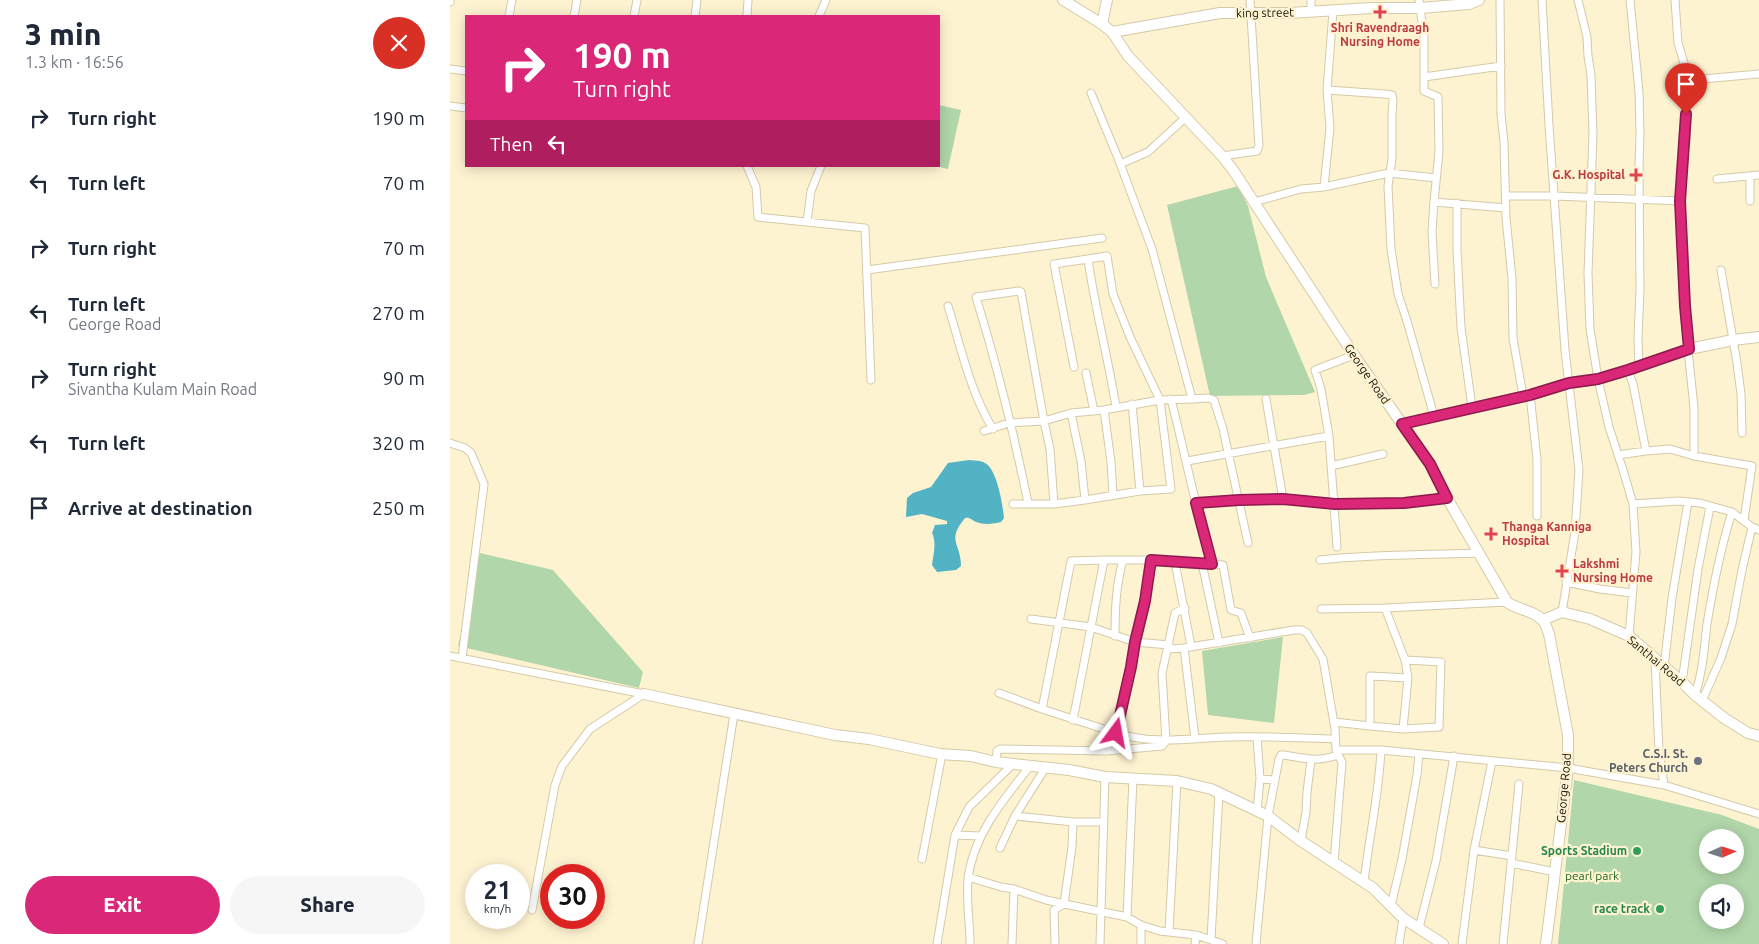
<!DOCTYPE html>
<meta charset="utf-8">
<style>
:root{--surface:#fff;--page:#f6f6f7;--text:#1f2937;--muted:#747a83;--accent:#db2777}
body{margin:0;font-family:Ubuntu,sans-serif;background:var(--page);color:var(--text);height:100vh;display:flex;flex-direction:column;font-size:19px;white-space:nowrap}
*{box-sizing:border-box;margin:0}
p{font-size:16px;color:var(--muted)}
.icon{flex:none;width:28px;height:28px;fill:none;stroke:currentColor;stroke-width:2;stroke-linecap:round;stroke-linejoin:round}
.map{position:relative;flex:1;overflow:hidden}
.side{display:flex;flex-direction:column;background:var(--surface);width:450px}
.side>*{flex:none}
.top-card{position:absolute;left:15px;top:15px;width:475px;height:152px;border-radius:0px;box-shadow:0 2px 12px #0003;background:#db2777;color:#fff;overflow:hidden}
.needle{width:32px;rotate:87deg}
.tools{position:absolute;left:1249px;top:829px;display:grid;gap:10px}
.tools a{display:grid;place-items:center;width:45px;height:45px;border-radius:50%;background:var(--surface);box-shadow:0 2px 12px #0003;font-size:25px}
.speed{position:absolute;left:15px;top:864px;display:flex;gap:10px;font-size:25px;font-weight:700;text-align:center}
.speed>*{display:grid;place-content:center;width:65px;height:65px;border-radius:50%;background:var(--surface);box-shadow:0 2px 12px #0003;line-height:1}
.speed small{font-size:12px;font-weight:400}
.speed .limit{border:8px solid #d22;background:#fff;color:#111}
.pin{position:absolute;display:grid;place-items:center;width:42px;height:42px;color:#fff;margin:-51px -21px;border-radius:50% 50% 50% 0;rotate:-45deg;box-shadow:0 0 5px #0007}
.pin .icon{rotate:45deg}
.me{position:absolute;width:55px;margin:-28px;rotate:13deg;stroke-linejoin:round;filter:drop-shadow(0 0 4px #0008)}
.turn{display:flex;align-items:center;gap:18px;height:105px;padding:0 25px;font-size:22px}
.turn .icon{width:65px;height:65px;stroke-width:2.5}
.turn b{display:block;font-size:35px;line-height:42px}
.then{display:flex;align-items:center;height:48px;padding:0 25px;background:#0003;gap:10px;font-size:19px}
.round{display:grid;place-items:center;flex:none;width:52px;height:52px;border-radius:26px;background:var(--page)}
.headline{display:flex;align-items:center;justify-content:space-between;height:85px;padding:0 25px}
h1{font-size:30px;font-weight:800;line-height:38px}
.primary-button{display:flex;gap:10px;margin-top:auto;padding:10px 25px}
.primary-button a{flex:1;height:58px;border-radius:30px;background:var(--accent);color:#fff;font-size:20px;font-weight:800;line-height:58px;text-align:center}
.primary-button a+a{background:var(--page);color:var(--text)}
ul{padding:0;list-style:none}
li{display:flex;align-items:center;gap:15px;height:65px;padding:0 25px}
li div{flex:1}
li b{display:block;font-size:19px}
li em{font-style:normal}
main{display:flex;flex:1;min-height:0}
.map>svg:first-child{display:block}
</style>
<main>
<section class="side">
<div class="headline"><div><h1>3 min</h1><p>1.3 km · 16:56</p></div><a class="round" style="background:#d93025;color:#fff"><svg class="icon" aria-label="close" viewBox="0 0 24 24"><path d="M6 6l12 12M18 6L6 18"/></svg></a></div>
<ul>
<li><svg class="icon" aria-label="right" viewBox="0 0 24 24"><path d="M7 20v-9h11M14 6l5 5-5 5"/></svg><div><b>Turn right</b></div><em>190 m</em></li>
<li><svg class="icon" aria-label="left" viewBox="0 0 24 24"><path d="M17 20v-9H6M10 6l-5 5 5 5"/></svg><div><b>Turn left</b></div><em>70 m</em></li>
<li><svg class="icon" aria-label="right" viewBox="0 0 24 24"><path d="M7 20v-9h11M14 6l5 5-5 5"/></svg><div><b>Turn right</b></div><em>70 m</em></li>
<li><svg class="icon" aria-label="left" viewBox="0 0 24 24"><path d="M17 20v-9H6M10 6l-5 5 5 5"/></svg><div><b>Turn left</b><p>George Road</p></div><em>270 m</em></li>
<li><svg class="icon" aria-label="right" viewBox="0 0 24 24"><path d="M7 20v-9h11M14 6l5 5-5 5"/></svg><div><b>Turn right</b><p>Sivantha Kulam Main Road</p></div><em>90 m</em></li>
<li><svg class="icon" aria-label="left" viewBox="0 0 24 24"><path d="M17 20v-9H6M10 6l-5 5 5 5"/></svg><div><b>Turn left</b></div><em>320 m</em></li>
<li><svg class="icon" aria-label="arrive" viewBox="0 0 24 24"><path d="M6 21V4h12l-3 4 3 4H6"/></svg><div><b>Arrive at destination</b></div><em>250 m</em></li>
</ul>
<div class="primary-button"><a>Exit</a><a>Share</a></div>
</section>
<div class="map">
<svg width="1309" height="944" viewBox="0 0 1309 944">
<rect width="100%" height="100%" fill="#fef3d1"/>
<path fill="#b1d6aa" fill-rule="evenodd" d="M489,105L511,110L498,169L485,166H489Z
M788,186L798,206L816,277L865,392L854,395L760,396L717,205Z
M30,553L103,570L193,672L189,688L8,646Z
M833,637L824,723L758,715L752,651Z
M1124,780L1272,815L1309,829V944H1108ZM1258,838H1285V865H1258ZM1285,892V920H1258V892Z"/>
<path fill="#52b3c4" d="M519,460C524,461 531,460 535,463C547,469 553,506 554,518L551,522C543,524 534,525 526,522C521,520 520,517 515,518C496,541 511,543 511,566L506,570L487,572L482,565C483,555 487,543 482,533L485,525L497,524V521L472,514L456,517L457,498L463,493L481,487L498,463Z"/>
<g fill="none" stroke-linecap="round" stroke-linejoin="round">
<defs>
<path id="street" d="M861,0V11
M969,0L974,37V91L988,97L989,152L984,202L1056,208
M1050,0L1051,114L1054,142L1056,218L1062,278L1063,338L1073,396
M1092,0L1099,125L1115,350L1129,470L1125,532L1112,612
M1128,0L1137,37L1138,56L1141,75L1143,134L1138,273L1140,329L1148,379L1159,427L1173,470L1183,504L1186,552L1179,636
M1180,0L1189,92L1190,134L1189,166L1190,289L1188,338L1189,366
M1225,0L1228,43L1234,63L1236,93V142L1232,166L1231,201L1236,330L1244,408V456
M0,2V0
M883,11L877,90L935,94L942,95L943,100L942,114V159L938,186L941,249L948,294L957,321L984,416
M59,16L62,0
M124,16L127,0
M184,16L187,0
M245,16L247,0
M297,16L298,0
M369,16L376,0
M0,69L16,71
M974,77L1051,66
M1234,78L1252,79L1309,74
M0,106L16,108
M772,156L807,151L809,146L800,0
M670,164L698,152L735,118
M297,166L306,187L308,217L415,228L421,380
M1300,176V201
M1267,179L1309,175
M874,187L880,128L877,90
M1056,196H1105L1231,201
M804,202L851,189L874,187L939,173L986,178
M984,202L982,232L985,284
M1007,203V249L1011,328L1022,407
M357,222L361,191L371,166
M417,270L652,238
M1271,270L1287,363L1291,394L1292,433
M498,306C511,347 520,392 543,429
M624,367L604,264L638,259C645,309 658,357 666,407
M636,373L644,411
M1080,395L1087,459V516
M721,399C735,454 746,510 762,564
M742,399L758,398L764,400L773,429L798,543
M816,399L833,499
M682,404L690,491
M654,410L661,462L663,495
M621,413L631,461L635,500
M534,431L559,423L594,421L600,449L604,504
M0,443L15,448L21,453L34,484L12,658
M1196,451L1220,449L1244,456L1302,466L1294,520
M1168,455L1196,451L1183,384L1178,370
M737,461L879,436
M881,466L933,454
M578,503C564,434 547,365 526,297L569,291L571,292L594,421L621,413L654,410L710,400L742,399L702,249L668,158L641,93
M746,503L789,500L833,499L885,503H954L997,498
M563,504H604L635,500L690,491L721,489L710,400L680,337L663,294L657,256L638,259
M1183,504L1228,501L1250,503L1282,512L1302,527L1309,530
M887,547L879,436L871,389L865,370L904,355
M701,560L695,601L685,642L719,645
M870,560C922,554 976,555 1029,553
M725,562L773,565L781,610L791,613L800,638
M752,563L769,643
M1116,582L1150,589L1182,593
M871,609L935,608
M581,619L641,627L654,560H673
M665,636C665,609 666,585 673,560H701L725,562L741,646
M734,648L844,630H852L857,633L873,659L885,729L886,750H931L1118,768L1214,785L1309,814
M718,649L734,648L745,738
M0,656L194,694
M1205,659L1209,751L1214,785
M955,660L991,662L989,727L953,729L920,726V676L958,678L955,660L935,608L1057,602
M1214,667L1222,598L1238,502
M1232,682L1248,569L1260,507
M549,693L592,709L666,733
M1245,695C1253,671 1254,649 1257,624C1263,587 1271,547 1282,512
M1252,701L1271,658L1282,624L1292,570L1302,527
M592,709L621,561L654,560
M623,720L641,627L685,642L681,667L666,733C702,745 740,738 777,737C813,736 849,738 885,739
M884,722L920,726
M953,729L958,678
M807,737L810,779L807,811
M546,762L547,751L550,749L656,751L712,746L716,741L712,673L725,613L735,608
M810,779L825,780
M565,816L623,822H653
M505,835L530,836
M851,841L856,812L857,792L861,760
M550,848L565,816L596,767
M1024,850L1062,856
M472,859L492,754
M884,863L892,762L887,753
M1061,863L1105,872
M518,877L551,887L564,889L596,900L677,917L691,925L710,931L746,935L773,944
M914,882C919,838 929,794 931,750
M941,906L952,859L967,775L969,754
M82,910L105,785L112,766L140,729L194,694
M677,917L683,778
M969,928L986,861L1004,756
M719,932L727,781
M761,939L769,793
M248,944L284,714
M487,944L505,835L519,807L563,764
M520,944C520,923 516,900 518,879C523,835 554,799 580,766
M562,944L564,889
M605,944L604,910L614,904L622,847L623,822
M650,944L655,777
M691,944V925
M745,944L746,935
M806,944L818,816L829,759L831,755H834C857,759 866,762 888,755
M949,944L953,918
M1012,944L1024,850L1042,761
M1053,944L1069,784"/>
<path id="secondary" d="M613,0L652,24L662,32L678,56L772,156L783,170L904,355L980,464L997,498L1057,602C1067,610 1084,610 1092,620C1096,623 1097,629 1099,634L1118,735V768L1096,944
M652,24L657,0
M662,32L770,13H839L921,8H970L1019,4L1029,0
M952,424L1080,395L1119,383L1148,379L1178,370L1239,349L1283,340L1309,337
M1093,620L1112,612L1140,619L1179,636L1232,682L1245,695L1274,718L1298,733L1309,736
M194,694L385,735L419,739L490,754L521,756L546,762L619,770L655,777L727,781L761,789L818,816L851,841L923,888L953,918L993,944"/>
</defs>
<use href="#street" stroke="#d4caa9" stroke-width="9"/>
<use href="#secondary" stroke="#d4caa9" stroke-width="12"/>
<use href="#street" stroke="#fff" stroke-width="7"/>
<use href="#secondary" stroke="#fff" stroke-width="10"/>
</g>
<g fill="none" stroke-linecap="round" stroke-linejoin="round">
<defs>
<path id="route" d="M666,733L681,667L685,642L695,601L701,560L762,564L746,503L789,500L833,499L885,504L954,503L997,498L980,464L952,424L1080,395L1119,383L1148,379L1178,370L1239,349L1235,306L1230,201L1236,114"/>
</defs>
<use href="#route" stroke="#8e194d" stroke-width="12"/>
<use href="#route" stroke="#db2777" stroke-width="9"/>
</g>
<g fill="#e0444e" stroke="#fef3d1" stroke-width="2">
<path d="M927.5 4.5h5v5h5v5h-5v5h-5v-5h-5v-5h5z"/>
<path d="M1183.5 167.5h5v5h5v5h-5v5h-5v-5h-5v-5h5z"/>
<path d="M1038.5 526.5h5v5h5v5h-5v5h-5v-5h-5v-5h5z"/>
<path d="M1109.5 563.5h5v5h5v5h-5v5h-5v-5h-5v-5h5z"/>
</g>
<circle fill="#6b7280" stroke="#fef3d1" stroke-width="2" cx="1248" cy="761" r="5"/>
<g fill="#2e9e5b" stroke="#fef3d1" stroke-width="2">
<circle cx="1187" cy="851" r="5"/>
<circle cx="1210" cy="909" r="5"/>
</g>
<g text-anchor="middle" stroke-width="4.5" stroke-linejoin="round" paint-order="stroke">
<g font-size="12" fill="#171308" stroke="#fef3d1">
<text transform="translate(815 13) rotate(-1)" y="4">king street</text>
<text transform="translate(917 374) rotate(55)" y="4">George Road</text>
<text transform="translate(1206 661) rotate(40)" y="4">Santhai Road</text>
<text transform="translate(1114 788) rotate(-85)" y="4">George Road</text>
</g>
<g font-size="12" font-weight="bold" fill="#be3a42" stroke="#fef3d1" text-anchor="start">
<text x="930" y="32" text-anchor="middle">Shri Ravendraagh<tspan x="930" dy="14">Nursing Home</tspan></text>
<text x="1175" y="179" text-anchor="end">G.K. Hospital</text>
<text x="1052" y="531">Thanga Kanniga<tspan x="1052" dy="14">Hospital</tspan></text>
<text x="1123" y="568">Lakshmi<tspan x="1123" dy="14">Nursing Home</tspan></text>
</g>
<g font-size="12" font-weight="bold" fill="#5b616d" stroke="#fef3d1" text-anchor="end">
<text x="1238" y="758">C.S.I. St.<tspan x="1238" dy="14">Peters Church</tspan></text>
</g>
<g font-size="12" font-weight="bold" fill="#27864d" stroke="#fef3d1" text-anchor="end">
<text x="1177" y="855">Sports Stadium</text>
<text x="1200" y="913">race track</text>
</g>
<g font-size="12" fill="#29671e" stroke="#fef3d1">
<text x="1142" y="880">pearl park</text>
</g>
</g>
</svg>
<div class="tools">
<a><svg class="needle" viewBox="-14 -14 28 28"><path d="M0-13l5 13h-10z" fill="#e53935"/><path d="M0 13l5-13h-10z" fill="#747a83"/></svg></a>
<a><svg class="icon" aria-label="sound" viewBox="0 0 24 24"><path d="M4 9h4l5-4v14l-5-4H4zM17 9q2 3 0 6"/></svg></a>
</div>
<div class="speed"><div>21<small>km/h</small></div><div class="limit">30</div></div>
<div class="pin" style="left:1236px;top:114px;background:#d93025"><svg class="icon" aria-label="arrive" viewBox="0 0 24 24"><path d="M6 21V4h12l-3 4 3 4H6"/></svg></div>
<svg class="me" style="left:666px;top:733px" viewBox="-20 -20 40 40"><path d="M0-17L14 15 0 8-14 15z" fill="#db2777" stroke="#fff" stroke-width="4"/></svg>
<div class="top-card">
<div class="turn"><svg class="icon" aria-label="right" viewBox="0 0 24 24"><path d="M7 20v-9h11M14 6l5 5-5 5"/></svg><div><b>190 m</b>Turn right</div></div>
<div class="then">Then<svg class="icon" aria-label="left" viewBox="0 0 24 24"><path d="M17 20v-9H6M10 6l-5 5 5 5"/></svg></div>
</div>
</div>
</main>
